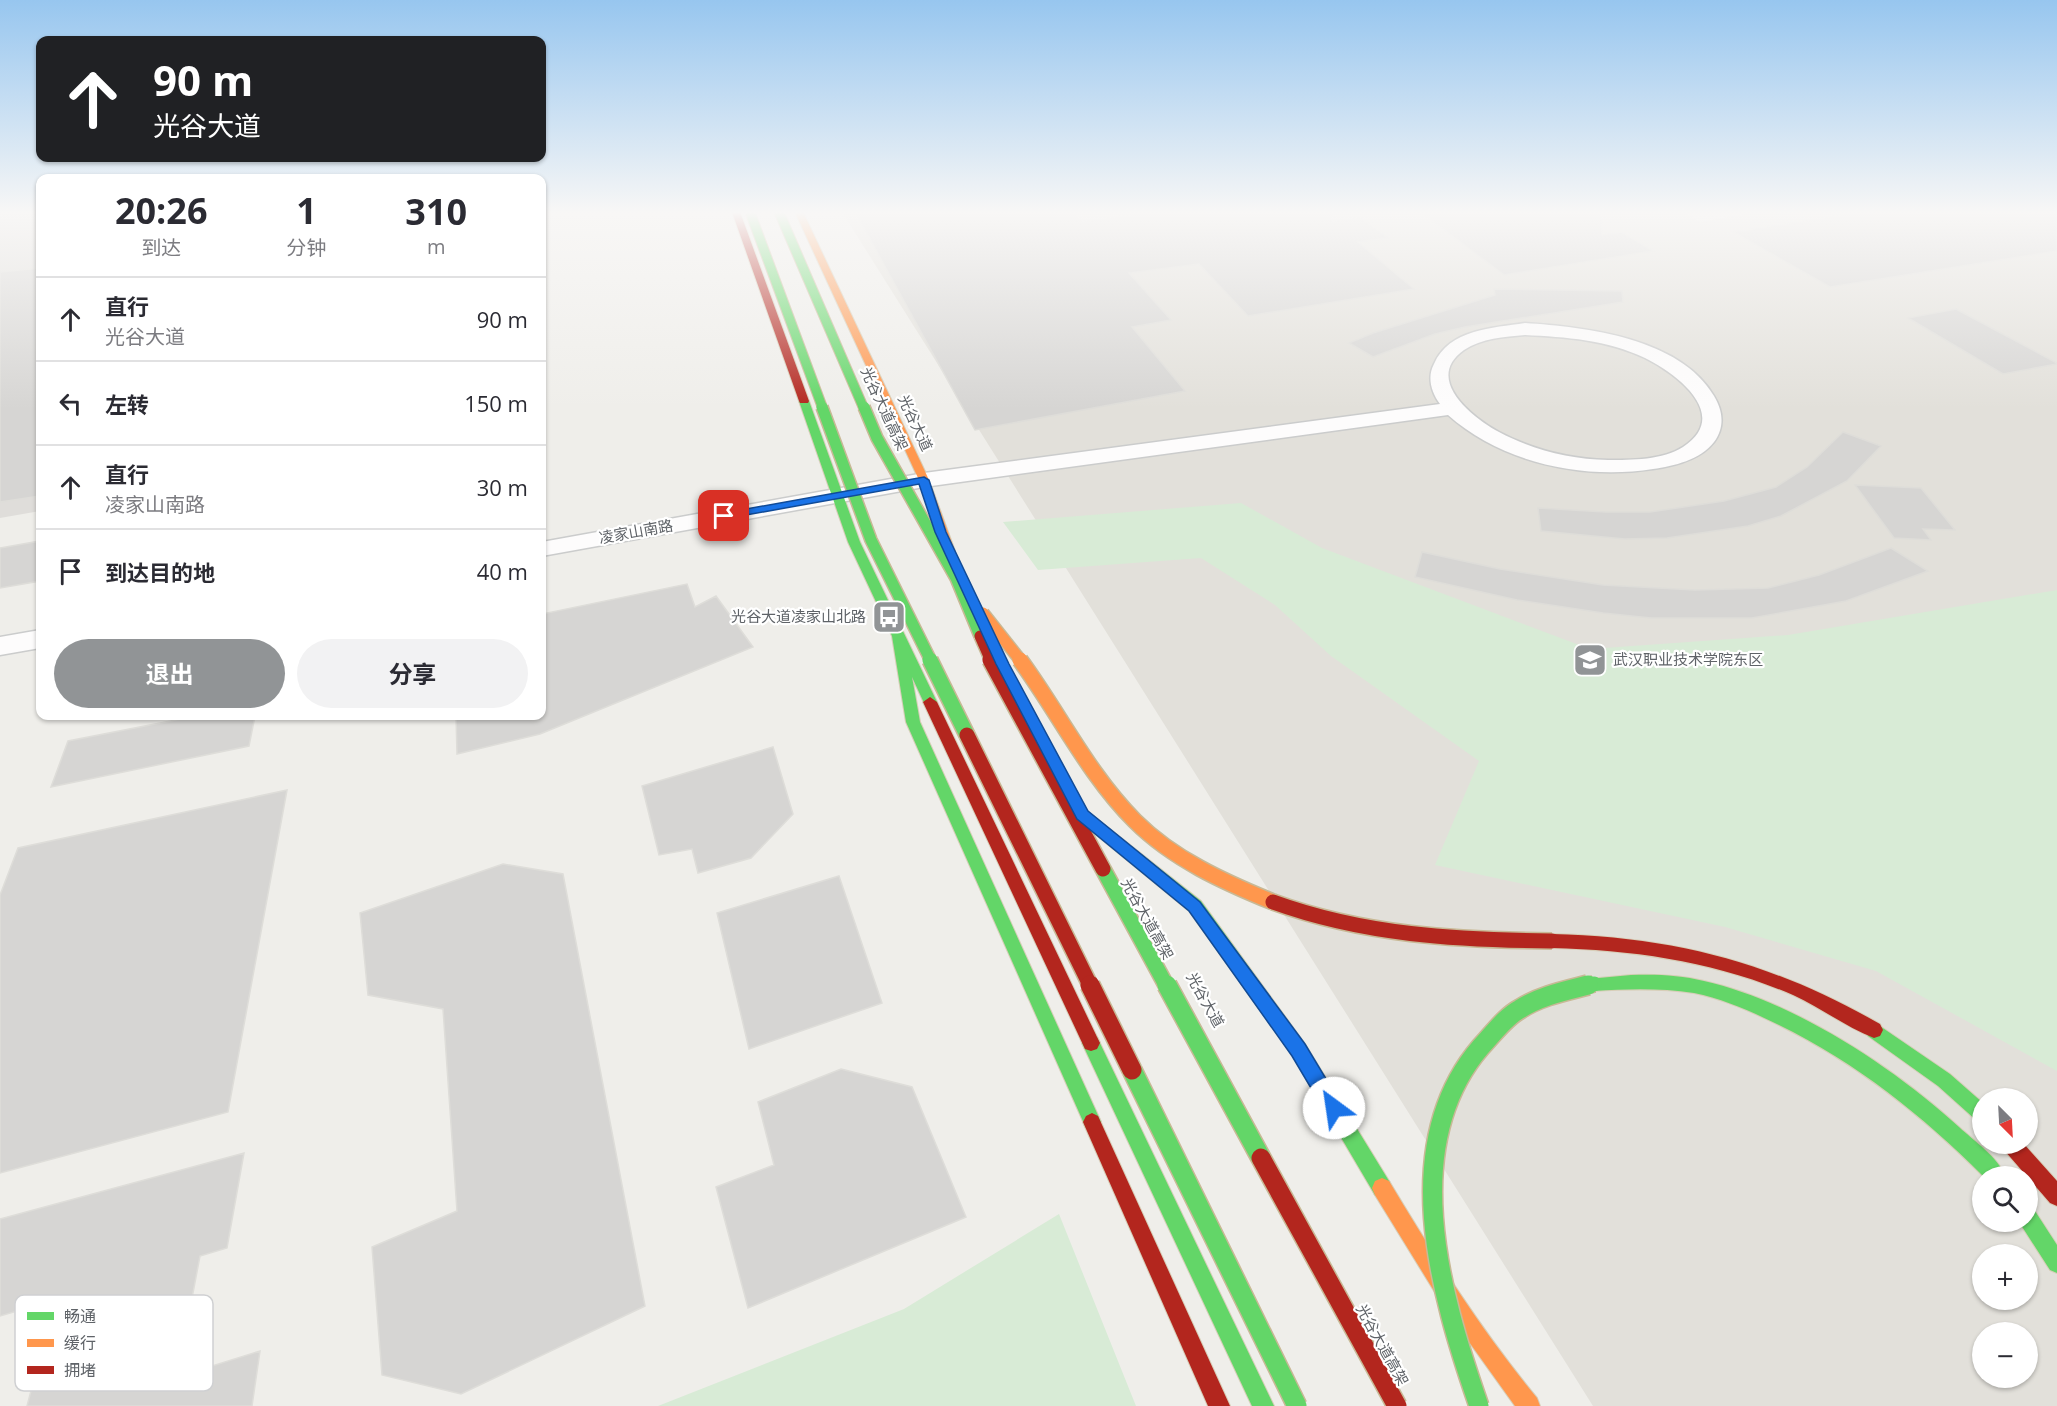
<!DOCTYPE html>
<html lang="zh">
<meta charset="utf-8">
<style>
:root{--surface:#fff;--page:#f2f2f3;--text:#2b2b33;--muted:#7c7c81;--line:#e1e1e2;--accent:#919496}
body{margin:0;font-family:"Open Sans","Noto Sans SC",sans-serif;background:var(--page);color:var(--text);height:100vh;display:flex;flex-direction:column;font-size:22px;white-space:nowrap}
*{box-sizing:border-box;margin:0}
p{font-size:20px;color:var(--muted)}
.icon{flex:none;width:33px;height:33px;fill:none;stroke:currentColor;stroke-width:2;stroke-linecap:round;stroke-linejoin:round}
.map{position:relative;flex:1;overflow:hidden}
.panel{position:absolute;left:36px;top:174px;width:510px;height:546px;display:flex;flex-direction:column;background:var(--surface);border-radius:12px;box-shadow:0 2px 4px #0004}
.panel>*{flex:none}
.top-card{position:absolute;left:36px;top:36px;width:510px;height:126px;border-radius:12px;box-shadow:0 2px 4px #0004;background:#202124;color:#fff;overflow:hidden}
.needle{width:39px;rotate:156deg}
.controls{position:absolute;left:1972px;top:1088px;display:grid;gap:12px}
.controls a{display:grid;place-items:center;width:66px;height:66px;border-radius:50%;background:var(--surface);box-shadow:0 2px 4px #0004;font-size:30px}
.pin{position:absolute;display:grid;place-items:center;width:51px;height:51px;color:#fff;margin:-26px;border-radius:12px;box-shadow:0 3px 9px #0006}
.me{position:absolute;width:66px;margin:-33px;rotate:329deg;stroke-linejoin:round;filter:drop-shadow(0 0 4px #0008)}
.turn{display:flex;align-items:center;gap:21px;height:126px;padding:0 18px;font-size:27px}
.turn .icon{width:78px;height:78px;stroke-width:2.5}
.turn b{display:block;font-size:42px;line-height:51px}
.eta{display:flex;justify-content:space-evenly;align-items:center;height:102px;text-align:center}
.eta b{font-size:36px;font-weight:700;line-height:42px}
.primary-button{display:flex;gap:12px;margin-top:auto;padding:12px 18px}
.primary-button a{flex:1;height:69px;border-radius:36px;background:var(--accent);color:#fff;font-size:24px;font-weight:700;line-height:69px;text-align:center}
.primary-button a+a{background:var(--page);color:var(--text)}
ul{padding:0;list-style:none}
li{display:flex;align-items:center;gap:18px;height:84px;padding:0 18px;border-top:2px solid var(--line)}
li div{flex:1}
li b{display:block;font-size:22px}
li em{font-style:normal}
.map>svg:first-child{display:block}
</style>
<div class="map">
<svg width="2057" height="1406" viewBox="0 0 2057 1406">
<rect width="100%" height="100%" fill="#efeeea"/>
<path fill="#dfddda" d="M0,212H40V511L0,518Z"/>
<path fill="#e2e0da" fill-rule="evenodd" d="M842,212H1683L1700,222L1758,212H2057V1406H1593ZM1983,1098H2028V1143H1983ZM1983,1176H2028V1221H1983ZM1983,1254H2028V1299H1983ZM1983,1332H2028V1377H1983Z"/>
<path fill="#d8ebd6" d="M1241,503L1322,548L1590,649L1788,635L2057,590V1071L1876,971L1725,927L1435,865L1479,761L1331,656L1275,605L1201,558L1038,570L1003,522Z
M1059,1214L1136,1406H658L904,1309Z"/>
<path fill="#d6d5d3" stroke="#deddd9" stroke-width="1.5" d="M855,212H1074L1082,221L1155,212H1332V221L1361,217L1388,238L1358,242L1414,289L1248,316L1199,264L1129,273L1171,320L1132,327L1185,391L975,430Z
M1420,212H1601L1602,235L1622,232L1653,251L1504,275Z
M1860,212H2057V251L1830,287L1733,232Z
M40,268V496L0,502V272Z
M1494,289L1622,291L1623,302L1465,327L1435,334L1373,357L1349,343L1373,333L1495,295Z
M1956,309L2057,363V364L2003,374L1908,318Z
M1843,432L1881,446L1847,481L1781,516L1748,526L1667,538L1625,539L1541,531L1538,508L1606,512H1650L1724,501L1776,487L1807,467Z
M1855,485L1921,488L1955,530L1923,529L1931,540L1894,538Z
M40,541V581L0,588V548Z
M1891,548L1928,571L1846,601L1752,618H1651L1603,613L1517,600L1415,577L1422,552L1500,569L1603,585L1695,590L1768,588L1819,575Z
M687,584L695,607L716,596L753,647L540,734L457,754L456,716H542V614Z
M196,716H255L249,746L51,787L68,741Z
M773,747L793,814L751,858L698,873L692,849L659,855L642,786Z
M287,790L228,1112L0,1173V895L18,848Z
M503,864L563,874L645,1306L461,1394L382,1375L372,1247L457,1211L443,1009L368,995L360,913Z
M839,876L882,1003L749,1049L717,913Z
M841,1069L912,1087L966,1217L748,1308L716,1187L774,1165L758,1102Z
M244,1153L227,1248L200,1256L177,1377L260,1351L252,1406H27L55,1300L0,1316V1219Z"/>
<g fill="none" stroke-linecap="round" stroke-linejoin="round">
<defs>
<path id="street" d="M1525,323C1586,327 1680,338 1714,396C1723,411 1725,427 1714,442C1700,460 1674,466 1653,469C1583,480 1502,463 1448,415L924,487L542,556V542L924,473L1440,404C1431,392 1427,377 1434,364C1449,329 1493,328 1525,323ZM1525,335C1566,337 1607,340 1645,358C1676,373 1732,415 1683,447C1663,460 1632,460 1608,460C1570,459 1533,450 1499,432C1473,418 1423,379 1464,350C1482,338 1504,337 1525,335Z
M40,630V648L0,655V637Z"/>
<path id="fast" d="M804,398L809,401L860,542L937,702L935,705H925L912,677L920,722L1101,1122L1098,1128L1092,1131L1086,1128L906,722L892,636L848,542L799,401Z
M1082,809L1087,811L1201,901L1305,1044L1389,1181L1392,1188L1389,1195L1382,1198L1375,1195L1293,1056L1189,911L1077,819L1075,815L1077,811Z
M1631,975C1656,974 1680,975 1704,981C1793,1001 1892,1066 1959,1127C1974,1141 1998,1157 2005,1176H1983C1923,1116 1857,1063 1779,1025C1752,1012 1724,999 1694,993C1661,988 1627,989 1594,991L1588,989L1586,984L1588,979Z
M1874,1022L1950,1074L1983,1103V1124L1977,1121L1938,1086L1868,1036L1865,1030L1868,1024Z
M1091,1035L1097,1037L1274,1406H1252L1082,1043L1085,1037Z
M2028,1208L2035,1211L2057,1245V1273L2050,1270L2021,1225L2020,1221H2028Z"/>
<path id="slow" d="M795,212H803L929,480L955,551L953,554L949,555L943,551L919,480Z
M1382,1178L1389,1181C1434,1256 1481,1330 1537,1398L1540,1406H1515L1444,1307L1375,1195L1372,1188L1375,1181Z"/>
<path id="jam" d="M732,212H740L809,401L808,403H800L799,401Z
M930,697L937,702L1097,1037L1100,1043L1097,1049L1091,1051L1085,1049L923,702Z
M1552,934C1676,937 1773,963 1880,1024L1883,1030L1880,1036L1874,1038C1846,1027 1821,1008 1793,995C1716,962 1635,950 1552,948L1546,946L1544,941L1546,936Z
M1092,1113L1098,1116L1230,1406H1208L1083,1122L1086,1116Z
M2002,1143H2023L2057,1181V1206L2050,1203L2004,1150Z"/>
</defs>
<use href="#street" stroke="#cbcccc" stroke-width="3"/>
<use href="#fast" stroke="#d7ceb8" stroke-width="2"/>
<use href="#slow" stroke="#d7ceb8" stroke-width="2"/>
<use href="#jam" stroke="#d7ceb8" stroke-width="2"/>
<use href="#street" fill="#fdfcfc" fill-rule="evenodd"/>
<use href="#fast" fill="#63d668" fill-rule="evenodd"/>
<use href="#slow" fill="#ff974d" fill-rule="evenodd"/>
<use href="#jam" fill="#b3261e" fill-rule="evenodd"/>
<defs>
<path id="fast-bridge-far3" d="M750,212L823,409
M779,212L864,409"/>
<path id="fast-bridge-far2" d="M822,407L871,540L931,661
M864,407L877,438L956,578L980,636"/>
<path id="fast-bridge-far1" d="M930,660L967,735
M1103,869L1167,987
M1582,987L1594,984"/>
<path id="fast-bridge" d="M1167,985L1261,1158
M1132,1070L1297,1406
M1479,1406C1440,1294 1394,1138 1487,1040C1497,1029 1507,1016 1520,1009C1540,996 1565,991 1588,985"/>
<path id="slow-bridge-far1" d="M983,613L1021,661"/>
<path id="slow-bridge" d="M1020,660C1059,713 1088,774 1135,821C1173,859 1224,882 1273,902"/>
<path id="jam-bridge-far2" d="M980,636L991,661"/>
<path id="jam-bridge-far1" d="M990,660L1103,869
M967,735L1091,987
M1273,902C1364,935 1456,940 1552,941"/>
<path id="jam-bridge" d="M1090,985L1132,1070
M1261,1158L1397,1406"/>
</defs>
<use href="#fast-bridge-far3" stroke="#c8b996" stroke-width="11" stroke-linecap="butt"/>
<use href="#fast-bridge-far2" stroke="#c8b996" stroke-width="14" stroke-linecap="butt"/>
<use href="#fast-bridge-far1" stroke="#c8b996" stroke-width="18" stroke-linecap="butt"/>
<use href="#fast-bridge" stroke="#c8b996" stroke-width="22" stroke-linecap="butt"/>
<use href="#slow-bridge-far1" stroke="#c8b996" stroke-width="14" stroke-linecap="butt"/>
<use href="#slow-bridge" stroke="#c8b996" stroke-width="18" stroke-linecap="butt"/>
<use href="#jam-bridge-far2" stroke="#c8b996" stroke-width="14" stroke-linecap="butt"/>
<use href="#jam-bridge-far1" stroke="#c8b996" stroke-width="18" stroke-linecap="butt"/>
<use href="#jam-bridge" stroke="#c8b996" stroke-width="22" stroke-linecap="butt"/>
<use href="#fast-bridge-far3" stroke="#63d668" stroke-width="9"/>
<use href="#fast-bridge-far2" stroke="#63d668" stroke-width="11"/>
<use href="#fast-bridge-far1" stroke="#63d668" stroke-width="15"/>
<use href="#fast-bridge" stroke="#63d668" stroke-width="19"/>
<use href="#slow-bridge-far1" stroke="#ff974d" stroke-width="11"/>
<use href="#slow-bridge" stroke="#ff974d" stroke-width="15"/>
<use href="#jam-bridge-far2" stroke="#b3261e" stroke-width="11"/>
<use href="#jam-bridge-far1" stroke="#b3261e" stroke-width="15"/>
<use href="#jam-bridge" stroke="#b3261e" stroke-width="19"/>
</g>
<linearGradient id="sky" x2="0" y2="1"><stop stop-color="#97c6ef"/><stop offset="0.52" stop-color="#f8f7f6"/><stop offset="1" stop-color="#f8f7f6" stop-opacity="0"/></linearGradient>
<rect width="2057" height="409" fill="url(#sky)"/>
<path fill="#1a73e8" stroke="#114b97" stroke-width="1.5" d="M924,477L929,480L946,532L1009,664L1088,811L1200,902L1305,1044L1340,1102L1343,1108L1340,1115L1334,1117L1327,1115L1292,1056L1189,911L1077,819L996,664L935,532L919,484L724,519L718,516L724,513Z"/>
<defs>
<symbol id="bus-square" viewBox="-11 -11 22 22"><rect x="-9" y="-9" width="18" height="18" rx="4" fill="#919496" stroke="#fff"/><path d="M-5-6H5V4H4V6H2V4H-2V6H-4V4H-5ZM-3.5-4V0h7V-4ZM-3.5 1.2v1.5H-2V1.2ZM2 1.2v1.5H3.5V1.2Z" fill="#fff"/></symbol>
<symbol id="university-square" viewBox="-11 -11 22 22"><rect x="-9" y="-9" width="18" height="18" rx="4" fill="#919496" stroke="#fff"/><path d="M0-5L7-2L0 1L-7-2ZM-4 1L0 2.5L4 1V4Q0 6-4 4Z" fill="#fff"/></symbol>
</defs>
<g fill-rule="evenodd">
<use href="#bus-square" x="870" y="598" width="38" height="38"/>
<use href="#university-square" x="1571" y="641" width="38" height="38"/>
</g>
<g text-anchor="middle" stroke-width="4.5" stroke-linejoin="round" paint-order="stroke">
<g font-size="15" fill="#5f6368" stroke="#fff">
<text transform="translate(884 409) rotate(65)" y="5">光谷大道高架</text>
<text transform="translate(915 423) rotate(65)" y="5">光谷大道</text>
<text transform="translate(636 532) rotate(-10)" y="5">凌家山南路</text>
<text transform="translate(1147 919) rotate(61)" y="5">光谷大道高架</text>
<text transform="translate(1205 1000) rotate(61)" y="5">光谷大道</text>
<text transform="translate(1382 1345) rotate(61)" y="5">光谷大道高架</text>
</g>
<g font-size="15" fill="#5f6368" stroke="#fff" text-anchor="end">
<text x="866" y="622">光谷大道凌家山北路</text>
<text x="1613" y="665" text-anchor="start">武汉职业技术学院东区</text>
</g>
</g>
<rect x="15" y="1295" width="198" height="96" rx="9" fill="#fff" stroke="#cfd0d2" stroke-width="1.5"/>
<rect x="27" y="1312" width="27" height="8" fill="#63d668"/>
<rect x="27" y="1339" width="27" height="8" fill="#ff974d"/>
<rect x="27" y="1366" width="27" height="8" fill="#b3261e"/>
<g font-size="16" fill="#5f6368">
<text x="64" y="1322">畅通</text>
<text x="64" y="1349">缓行</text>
<text x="64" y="1376">拥堵</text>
</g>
</svg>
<div class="controls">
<a><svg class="needle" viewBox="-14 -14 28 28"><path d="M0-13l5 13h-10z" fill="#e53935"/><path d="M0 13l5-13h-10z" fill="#7c7c81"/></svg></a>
<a><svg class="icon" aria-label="search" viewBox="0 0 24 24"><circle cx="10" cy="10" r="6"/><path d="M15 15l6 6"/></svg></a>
<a>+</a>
<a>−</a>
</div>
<div class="pin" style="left:724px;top:516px;background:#d93025"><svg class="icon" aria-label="arrive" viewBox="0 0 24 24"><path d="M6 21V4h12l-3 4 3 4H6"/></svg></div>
<svg class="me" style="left:1334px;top:1108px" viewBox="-20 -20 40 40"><circle r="19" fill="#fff"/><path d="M0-13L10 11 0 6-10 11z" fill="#1a73e8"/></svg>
<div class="top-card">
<div class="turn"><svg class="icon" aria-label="ahead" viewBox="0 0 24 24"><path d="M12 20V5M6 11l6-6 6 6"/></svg><div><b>90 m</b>光谷大道</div></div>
</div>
<section class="panel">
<div class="eta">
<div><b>20:26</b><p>到达</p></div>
<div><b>1</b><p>分钟</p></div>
<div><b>310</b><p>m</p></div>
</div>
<ul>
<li><svg class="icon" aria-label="ahead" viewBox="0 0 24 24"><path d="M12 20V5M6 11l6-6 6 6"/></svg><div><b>直行</b><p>光谷大道</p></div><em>90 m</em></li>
<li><svg class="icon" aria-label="left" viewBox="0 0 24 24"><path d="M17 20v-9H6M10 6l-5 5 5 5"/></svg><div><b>左转</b></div><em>150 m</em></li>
<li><svg class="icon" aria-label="ahead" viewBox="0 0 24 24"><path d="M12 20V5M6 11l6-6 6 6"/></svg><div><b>直行</b><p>凌家山南路</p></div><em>30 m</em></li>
<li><svg class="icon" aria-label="arrive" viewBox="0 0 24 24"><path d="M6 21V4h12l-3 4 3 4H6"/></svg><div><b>到达目的地</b></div><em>40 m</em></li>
</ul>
<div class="primary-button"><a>退出</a><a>分享</a></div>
</section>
</div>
